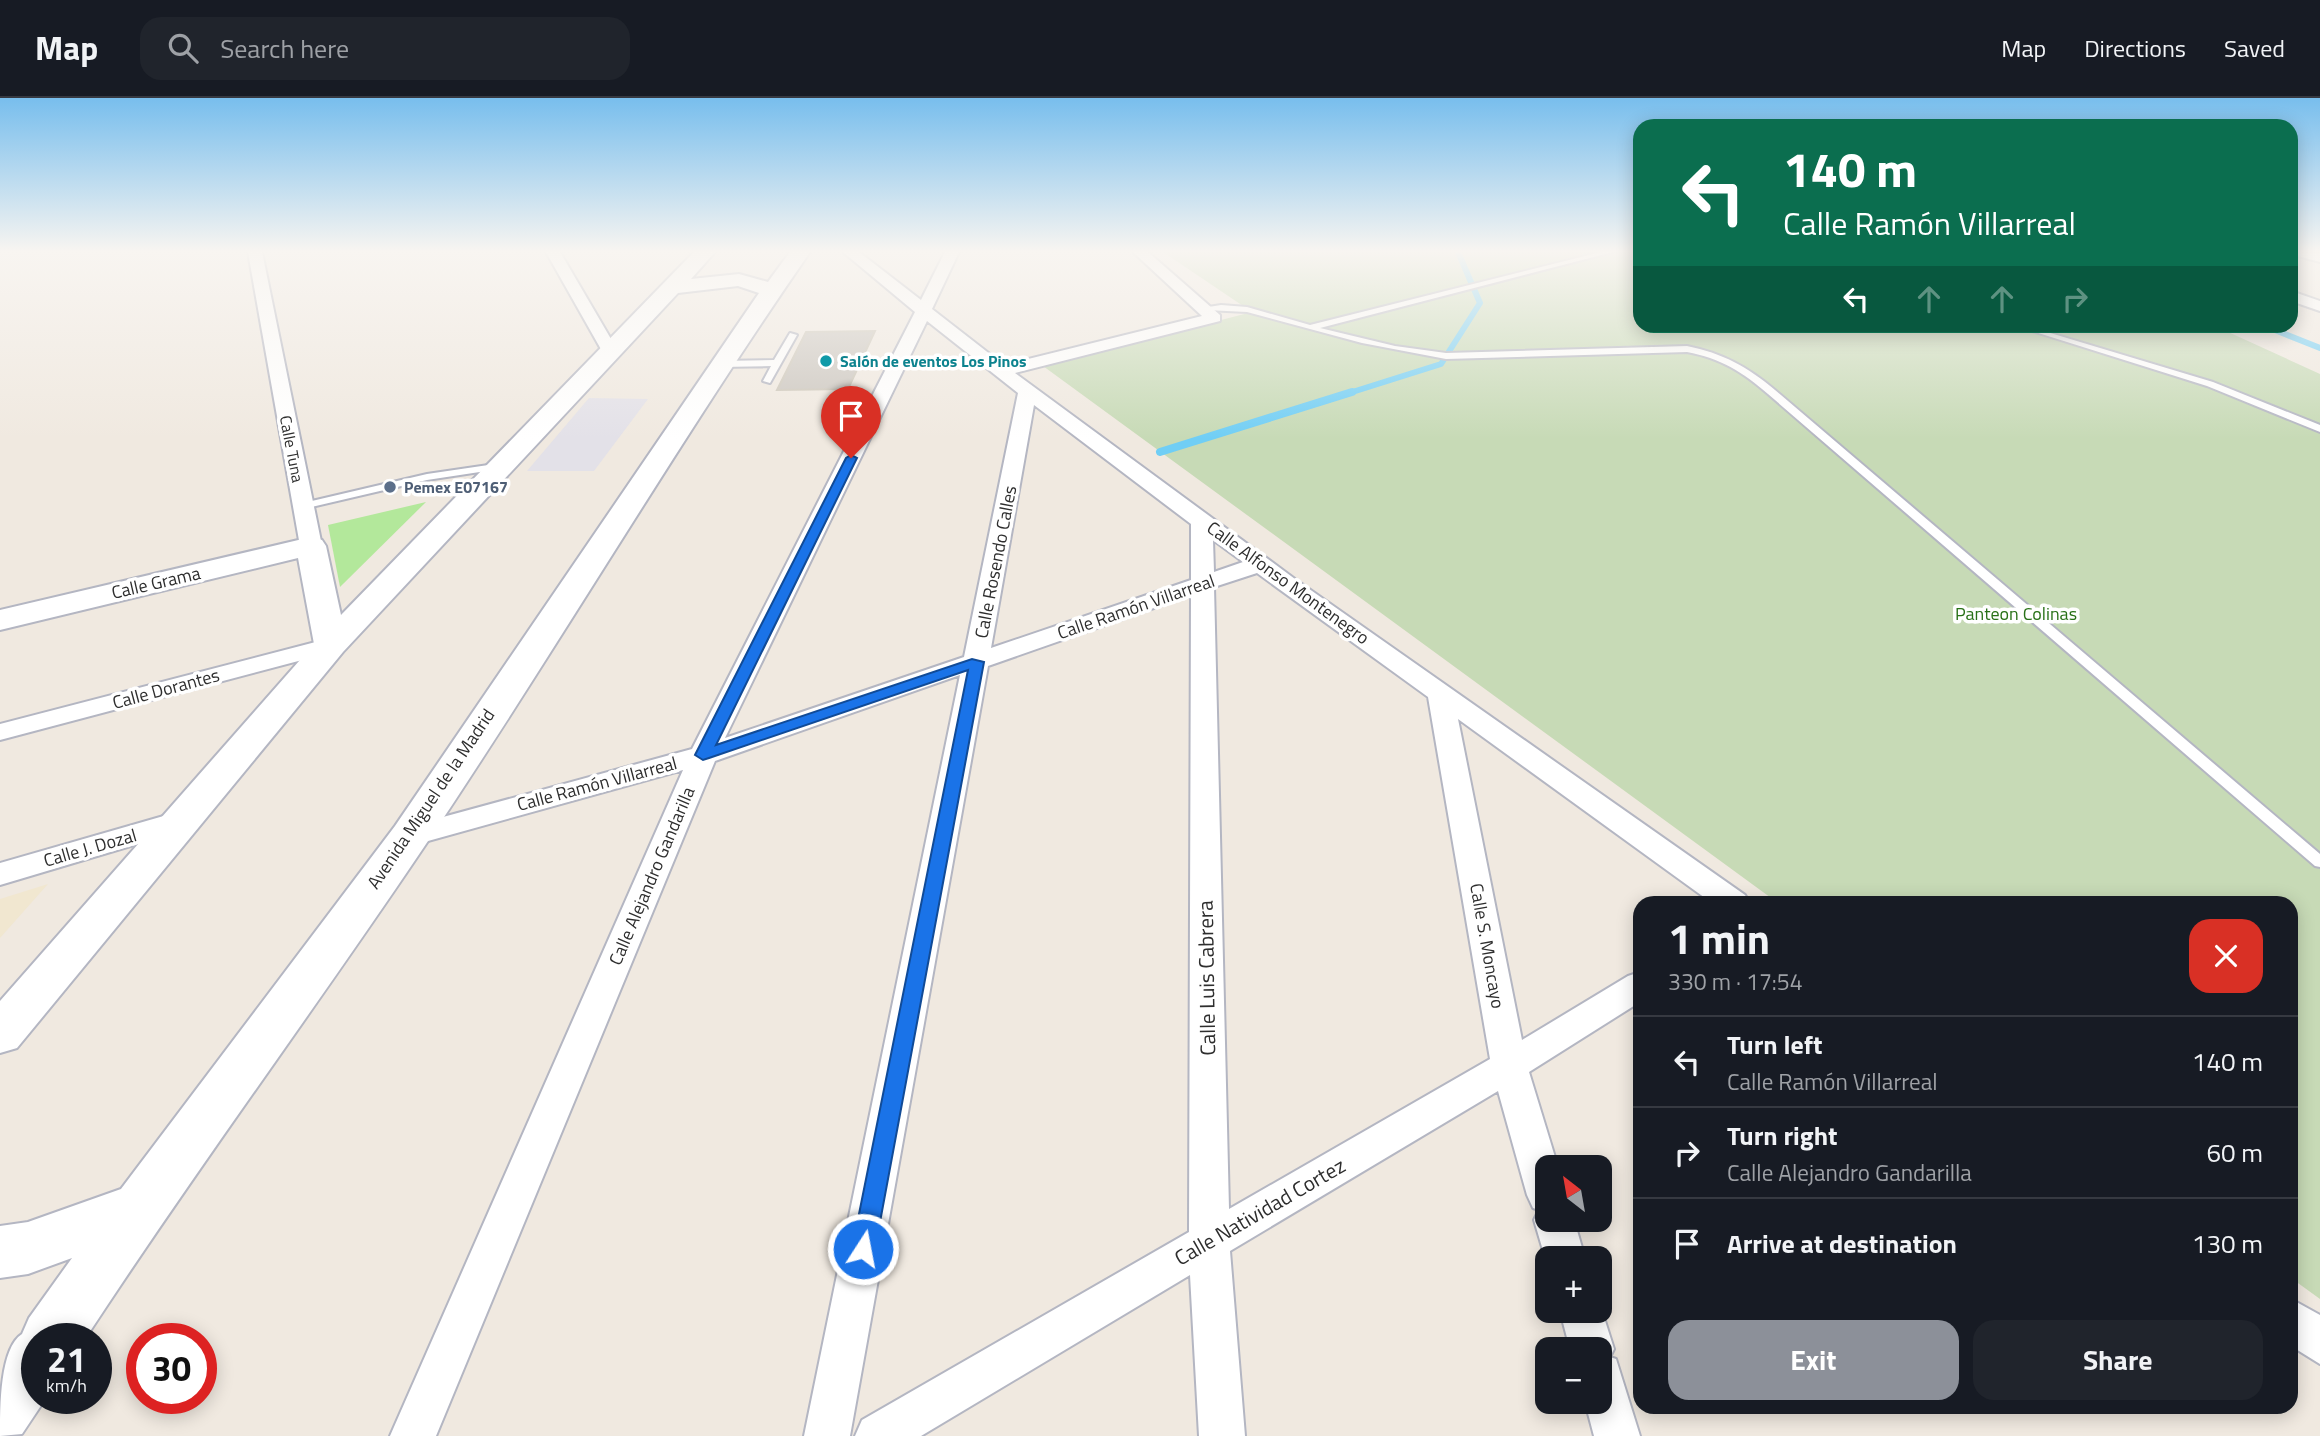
<!DOCTYPE html>
<meta charset="utf-8">
<style>
:root{--surface:#171b24;--page:#20242c;--text:#f1f3f6;--muted:#9ea1a6;--line:#363941;--accent:#8c9099}
body{margin:0;font-family:"Titillium Web",sans-serif;background:var(--page);color:var(--text);height:100vh;display:flex;flex-direction:column;font-size:26px;white-space:nowrap}
*{box-sizing:border-box;margin:0}
p{font-size:23px;color:var(--muted)}
.icon{flex:none;width:38px;height:38px;fill:none;stroke:currentColor;stroke-width:2;stroke-linecap:round;stroke-linejoin:round}
.map{position:relative;flex:1;overflow:hidden}
.panel{position:absolute;left:1633px;top:798px;width:665px;height:518px;display:flex;flex-direction:column;background:var(--surface);border-radius:21px;box-shadow:0 4px 18px #0003}
.panel>*{flex:none}
.hud{position:absolute;left:1633px;top:21px;width:665px;height:214px;border-radius:21px;box-shadow:0 4px 18px #0003;background:#0b6e4f;color:#fff;overflow:hidden}
.needle{width:46px;rotate:329deg}
.buttons{position:absolute;left:1535px;top:1057px;display:grid;gap:14px}
.buttons a{display:grid;place-items:center;width:77px;height:77px;border-radius:14px;background:var(--surface);box-shadow:0 4px 18px #0003;font-size:35px}
.speed{position:absolute;left:21px;top:1225px;display:flex;gap:14px;font-size:35px;font-weight:700;text-align:center}
.speed>*{display:grid;place-content:center;width:91px;height:91px;border-radius:50%;background:var(--surface);box-shadow:0 4px 18px #0003;line-height:1}
.speed small{font-size:18px;font-weight:400}
.speed .limit{border:10px solid #d22;background:#fff;color:#111}
.pin{position:absolute;display:grid;place-items:center;width:60px;height:60px;color:#fff;margin:-72px -30px;border-radius:50% 50% 50% 0;rotate:-45deg;box-shadow:0 0 7px #0007}
.pin .icon{rotate:45deg}
.me{position:absolute;width:77px;margin:-38px;rotate:11deg;stroke-linejoin:round;filter:drop-shadow(0 0 5px #0008)}
.turn{display:flex;align-items:center;gap:24px;height:147px;padding:0 35px;font-size:32px}
.turn .icon{width:91px;height:91px;stroke-width:2.5}
.turn b{display:block;font-size:49px;line-height:60px}
.lanes{display:flex;align-items:center;height:66px;padding:0 35px;background:#0003;justify-content:center;gap:35px;direction:ltr}
.lanes .off{opacity:.35}
.round{display:grid;place-items:center;flex:none;width:74px;height:74px;border-radius:21px;background:var(--page)}
.summary{display:flex;align-items:center;justify-content:space-between;height:119px;padding:0 35px}
h1{font-size:42px;font-weight:700;line-height:52px}
.action{display:flex;gap:14px;margin-top:auto;padding:14px 35px}
.action a{flex:1;height:80px;border-radius:21px;background:var(--accent);color:#fff;font-size:28px;font-weight:700;line-height:80px;text-align:center}
.action a+a{background:var(--page);color:var(--text)}
ul{padding:0;list-style:none}
li{display:flex;align-items:center;gap:21px;height:91px;padding:0 35px;border-top:2px solid var(--line)}
li div{flex:1}
li b{display:block;font-size:26px}
li em{font-style:normal}
header{display:flex;align-items:center;gap:42px;box-sizing:border-box;height:98px;padding:0 35px;background:var(--surface);border-bottom:2px solid var(--line)}
header strong{font-size:33px}
nav{display:flex;gap:38px;margin-inline-start:auto;font-size:24px}
.search{width:490px;height:63px;background:var(--page);display:flex;align-items:center;gap:18px;box-sizing:border-box;padding:0 24px;border-radius:21px;color:var(--muted);font-size:26px}
.map>svg:first-child{display:block}
</style>
<header>
<strong>Map</strong>
<div class="search"><svg class="icon" aria-label="search" viewBox="0 0 24 24"><circle cx="10" cy="10" r="6"/><path d="M15 15l6 6"/></svg>Search here</div>
<nav><a>Map</a><a>Directions</a><a>Saved</a></nav>
</header>
<div class="map">
<svg width="2320" height="1338" viewBox="0 0 2320 1338">
<rect width="100%" height="100%" fill="#f0e9e0"/>
<path fill="#e3e1e8" d="M589,300L648,301L594,373H527Z"/>
<path fill="#f1e7d0" d="M48,786L0,840V801Z"/>
<path fill="#b3e89b" d="M426,404L340,489L328,427Z"/>
<path fill="#c7dab6" d="M1163,154H1640V228H2215L2320,276V1201L2291,1180V805H1778L1043,268L1252,214Z"/>
<g fill="none" stroke-linecap="round" stroke-linejoin="round">
<path stroke="#70cef5" stroke-width="6" d="M2265,228L2320,250
M1346,296L1441,266L1480,205L1458,154"/>
<path stroke="#70cef5" stroke-width="8" d="M1160,354L1352,294"/>
</g>
<path fill="#cbc6bf" stroke="#ccc6b9" stroke-width="2" d="M875,233L848,291L777,292L806,234Z"/>
<g fill="none" stroke-linecap="round" stroke-linejoin="round">
<defs>
<path id="lane" d="M1601,154H1613L1320,230L1395,248L1446,255L1687,248C1722,255 1748,269 1775,292L2320,756V769L2315,768L1768,296C1743,274 1720,260 1687,254L1446,261L1362,245L1247,214L1206,212L1202,210L1221,207L1247,209L1310,227Z
M2016,228H2027L2213,284L2320,327V334L2207,288Z
M790,235L797,237L770,285L763,283L771,268L720,269L716,266L720,263L774,262Z
M502,365L506,366V370L427,382L303,411L298,408L299,406L427,376Z"/>
<path id="street" d="M248,154H262L322,448L311,455L300,448Z
M546,154H560L618,253L616,257H604L602,253Z
M843,154H859L921,202L945,154H959L932,211L1004,267L1202,218L1133,154H1148L1220,217V223L1015,275L1295,481L1745,797L1750,805H1712L1458,621L1522,942L1628,878L1640,874V904L1529,974L1558,1069H1547V1122H1574L1585,1160H1547V1166L1534,1122L1539,1112L1533,1110L1527,1097L1498,993L1230,1153L1245,1338H1199L1190,1177L921,1338H855L862,1322L1189,1134L1191,497L988,568L850,1338H804L960,577L715,663L436,1338H390L683,672L410,748L399,745L395,738L399,731L692,651L915,214ZM927,223L1018,295L964,559L725,640ZM1034,307L1191,426V482L991,550ZM1213,442L1243,464L1214,474ZM1257,475L1428,599L1490,961L1229,1111L1214,489Z
M2292,154L2320,155V164L2294,157Z
M2291,193L2320,203V213L2291,203Z
M331,540L340,542L343,547L340,552L0,642V626Z
M181,713L191,716L196,723L191,730L0,787V765Z
M2291,1201L2320,1217V1266L2291,1248Z
M1600,1207L1614,1251L1610,1259L1616,1261L1640,1338H1594L1585,1304H1600V1251H1570L1560,1213H1600Z"/>
<path id="secondary" d="M694,154H715L691,181L739,176L768,184L790,154H810C676,347 556,553 424,749C313,914 194,1074 85,1241H37V1300H46L22,1336L0,1338C0,1308 0,1250 22,1236L29,1220L72,1160L28,1176L0,1180V1128L28,1124L121,1091L395,728L759,195L738,188L678,195L343,554L17,950L0,955V903L314,546L298,460L0,532V512L311,439L322,442L326,448L341,517Z"/>
</defs>
<use href="#lane" stroke="#b4b6c2" stroke-width="4"/>
<use href="#street" stroke="#b4b6c2" stroke-width="4"/>
<use href="#secondary" stroke="#b4b6c2" stroke-width="4"/>
<use href="#lane" fill="#fff" fill-rule="evenodd"/>
<use href="#street" fill="#fff" fill-rule="evenodd"/>
<use href="#secondary" fill="#fff" fill-rule="evenodd"/>
</g>
<linearGradient id="sky" x2="0" y2="1"><stop stop-color="#78beed"/><stop offset="0.45" stop-color="#f8f5f1"/><stop offset="1" stop-color="#f8f5f1" stop-opacity="0"/></linearGradient>
<rect width="2320" height="341" fill="url(#sky)"/>
<path fill="#1a73e8" stroke="#114b97" stroke-width="2" d="M851,357L857,360L716,647L972,561L984,564L875,1151L872,1159L863,1162L855,1159L852,1151L968,572L709,660L703,662L695,657L846,360Z"/>
<circle fill="#0f9aa8" stroke="#fff" stroke-width="2.5" cx="826" cy="263" r="7"/>
<circle fill="#5c6f8a" stroke="#fff" stroke-width="2.5" cx="390" cy="389" r="7"/>
<g text-anchor="middle" stroke-width="7" stroke-linejoin="round" paint-order="stroke">
<g font-size="16" font-weight="bold" fill="#0d838f" stroke="#fff" text-anchor="start">
<text x="840" y="269">Salón de eventos Los Pinos</text>
</g>
<g font-size="16" fill="#2e2e2e" stroke="#fff">
<text transform="translate(292 351) rotate(79)" y="6">Calle Tuna</text>
</g>
<g font-size="16" font-weight="bold" fill="#4e5e75" stroke="#fff" text-anchor="start">
<text x="404" y="395">Pemex E07167</text>
</g>
<g font-size="18" fill="#2e2e2e" stroke="#fff">
<text transform="translate(996 464) rotate(-79)" y="6">Calle Rosendo Calles</text>
<text transform="translate(156 485) rotate(-13)" y="6">Calle Grama</text>
<text transform="translate(1288 485) rotate(36)" y="6">Calle Alfonso Montenegro</text>
<text transform="translate(1136 509) rotate(-19)" y="6">Calle Ramón Villarreal</text>
<text transform="translate(166 591) rotate(-15)" y="6">Calle Dorantes</text>
<text transform="translate(597 686) rotate(-15)" y="6">Calle Ramón Villarreal</text>
<text transform="translate(431 701) rotate(-56)" y="6">Avenida Miguel de la Madrid</text>
<text transform="translate(90 750) rotate(-16)" y="6">Calle J. Dozal</text>
<text transform="translate(652 778) rotate(-67)" y="6">Calle Alejandro Gandarilla</text>
<text transform="translate(1487 848) rotate(80)" y="6">Calle S. Moncayo</text>
</g>
<g font-size="18" fill="#287117" stroke="#fff">
<text x="2016" y="522">Panteon Colinas</text>
</g>
<g font-size="21" fill="#2e2e2e" stroke="#fff">
<text transform="translate(1207 880) rotate(-91)" y="7">Calle Luis Cabrera</text>
<text transform="translate(1260 1114) rotate(-30)" y="7">Calle Natividad Cortez</text>
</g>
</g>
</svg>
<div class="buttons">
<a><svg class="needle" viewBox="-14 -14 28 28"><path d="M0-13l5 13h-10z" fill="#e53935"/><path d="M0 13l5-13h-10z" fill="#9ea1a6"/></svg></a>
<a>+</a>
<a>−</a>
</div>
<div class="speed"><div>21<small>km/h</small></div><div class="limit">30</div></div>
<div class="pin" style="left:851px;top:360px;background:#d93025"><svg class="icon" aria-label="arrive" viewBox="0 0 24 24"><path d="M6 21V4h12l-3 4 3 4H6"/></svg></div>
<svg class="me" style="left:863px;top:1151px" viewBox="-20 -20 40 40"><circle r="17" fill="#1a73e8" stroke="#fff" stroke-width="3"/><path d="M0-11L8 9 0 5-8 9z" fill="#fff"/></svg>
<div class="hud">
<div class="turn"><svg class="icon" aria-label="left" viewBox="0 0 24 24"><path d="M17 20v-9H6M10 6l-5 5 5 5"/></svg><div><b>140 m</b>Calle Ramón Villarreal</div></div>
<div class="lanes"><svg class="icon" aria-label="left" viewBox="0 0 24 24"><path d="M17 20v-9H6M10 6l-5 5 5 5"/></svg><svg class="icon off" aria-label="ahead" viewBox="0 0 24 24"><path d="M12 20V5M6 11l6-6 6 6"/></svg><svg class="icon off" aria-label="ahead" viewBox="0 0 24 24"><path d="M12 20V5M6 11l6-6 6 6"/></svg><svg class="icon off" aria-label="right" viewBox="0 0 24 24"><path d="M7 20v-9h11M14 6l5 5-5 5"/></svg></div>
</div>
<section class="panel">
<div class="summary"><div><h1>1 min</h1><p>330 m · 17:54</p></div><a class="round" style="background:#d93025;color:#fff"><svg class="icon" aria-label="close" viewBox="0 0 24 24"><path d="M6 6l12 12M18 6L6 18"/></svg></a></div>
<ul>
<li><svg class="icon" aria-label="left" viewBox="0 0 24 24"><path d="M17 20v-9H6M10 6l-5 5 5 5"/></svg><div><b>Turn left</b><p>Calle Ramón Villarreal</p></div><em>140 m</em></li>
<li><svg class="icon" aria-label="right" viewBox="0 0 24 24"><path d="M7 20v-9h11M14 6l5 5-5 5"/></svg><div><b>Turn right</b><p>Calle Alejandro Gandarilla</p></div><em>60 m</em></li>
<li><svg class="icon" aria-label="arrive" viewBox="0 0 24 24"><path d="M6 21V4h12l-3 4 3 4H6"/></svg><div><b>Arrive at destination</b></div><em>130 m</em></li>
</ul>
<div class="action"><a>Exit</a><a>Share</a></div>
</section>
</div>
